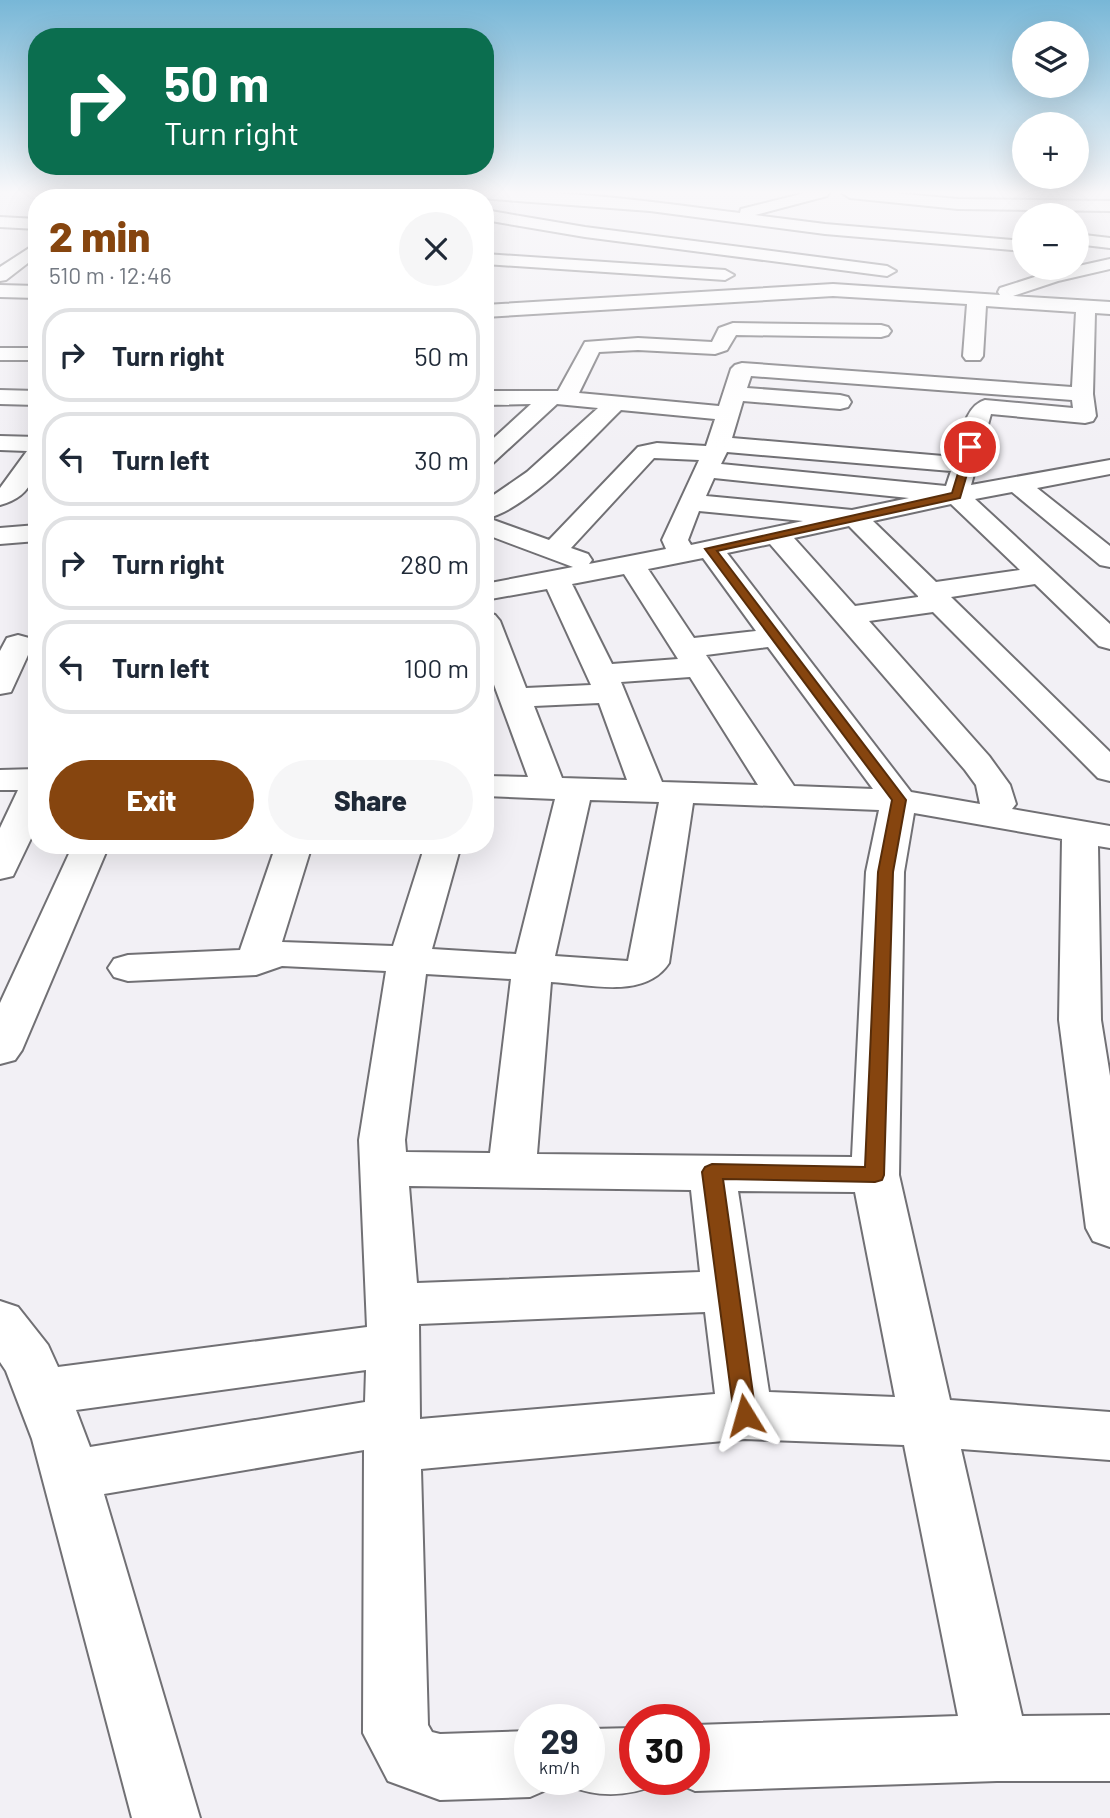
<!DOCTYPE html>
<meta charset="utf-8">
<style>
:root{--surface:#fff;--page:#f6f6f7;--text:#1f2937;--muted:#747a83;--line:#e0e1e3;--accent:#86450f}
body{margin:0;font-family:Barlow,sans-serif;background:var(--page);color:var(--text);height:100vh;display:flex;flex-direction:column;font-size:26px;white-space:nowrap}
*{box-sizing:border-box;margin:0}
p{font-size:23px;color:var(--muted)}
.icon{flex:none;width:38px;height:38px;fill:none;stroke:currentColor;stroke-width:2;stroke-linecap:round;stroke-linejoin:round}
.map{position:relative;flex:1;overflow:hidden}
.details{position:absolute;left:28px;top:189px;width:466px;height:665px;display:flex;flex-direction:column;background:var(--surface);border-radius:28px;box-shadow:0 7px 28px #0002}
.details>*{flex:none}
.guide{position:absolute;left:28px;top:28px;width:466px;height:147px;border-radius:28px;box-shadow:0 7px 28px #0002;background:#0b6e4f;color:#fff;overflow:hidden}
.tools{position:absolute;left:1012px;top:21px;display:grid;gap:14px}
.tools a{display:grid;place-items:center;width:77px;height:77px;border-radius:50%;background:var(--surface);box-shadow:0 7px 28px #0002;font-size:35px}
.speed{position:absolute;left:514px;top:1704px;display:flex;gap:14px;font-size:35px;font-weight:700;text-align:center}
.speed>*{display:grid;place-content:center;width:91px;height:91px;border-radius:50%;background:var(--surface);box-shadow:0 7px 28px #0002;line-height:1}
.speed small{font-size:18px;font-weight:400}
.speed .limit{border:10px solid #d22;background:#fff;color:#111}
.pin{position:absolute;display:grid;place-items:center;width:60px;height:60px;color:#fff;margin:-30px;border:4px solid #fff;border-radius:50%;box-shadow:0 2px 7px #0007}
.me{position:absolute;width:77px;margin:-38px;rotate:352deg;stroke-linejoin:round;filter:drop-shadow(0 0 5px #0008)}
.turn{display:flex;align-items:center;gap:24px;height:147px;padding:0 21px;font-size:32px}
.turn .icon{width:91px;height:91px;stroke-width:2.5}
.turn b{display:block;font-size:49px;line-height:60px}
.round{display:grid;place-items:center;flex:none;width:74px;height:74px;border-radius:37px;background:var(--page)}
.head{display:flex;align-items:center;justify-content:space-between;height:119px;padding:0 21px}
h1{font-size:42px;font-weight:800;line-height:52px;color:var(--accent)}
.primary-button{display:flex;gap:14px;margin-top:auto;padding:14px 21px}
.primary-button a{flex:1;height:80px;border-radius:42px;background:var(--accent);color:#fff;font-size:28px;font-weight:800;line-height:80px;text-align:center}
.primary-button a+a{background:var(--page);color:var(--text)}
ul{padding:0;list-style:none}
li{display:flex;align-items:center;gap:21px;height:94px;margin:0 14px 10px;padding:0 7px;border:4px solid var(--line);border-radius:28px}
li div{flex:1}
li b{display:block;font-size:26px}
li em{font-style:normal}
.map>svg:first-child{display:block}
</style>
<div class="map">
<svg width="1110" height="1818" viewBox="0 0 1110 1818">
<rect width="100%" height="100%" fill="#f2f0f5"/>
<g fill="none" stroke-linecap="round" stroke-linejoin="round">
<defs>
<path id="minor" d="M104,193H232L239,197L116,198L107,196Z
M373,193H399L410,198H382Z
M472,193C561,188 652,202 740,213L741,209L805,193H829L827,196L755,215L825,224L1024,241V251L825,234L650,211L480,198Z
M842,193H893L958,199L1110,201V211L958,209L850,198Z
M485,210L585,227L887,266L896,271L887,276L585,237L485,220Z
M0,217L37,219V229L0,227Z
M1076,234L1110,238V248L1076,244Z
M37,243V256L6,280L0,281V267Z
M485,254L725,270L734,275L725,280L485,264Z
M1110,259V269L1058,281L1013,296L1110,302V314L1095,313L1093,394L1096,416L1093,421L1085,423L991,414L971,485L1110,460V474L1037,488L1110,546V567L1100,565L1012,492L975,499L1110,624V649L1099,646L1035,584L951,597L1110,752V781L1098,778L933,612L869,621L989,756L1010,785L1016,804L1012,809L1110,826V848L1098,846L1101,1020L1110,1076V1247L1093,1241L1086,1228L1059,1020L1062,839L914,813L904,872L899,1175L950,1400L1110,1412V1460L961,1449L1022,1716L1110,1715V1781H997L695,1791L672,1781L695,1780V1725L958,1716L904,1445L745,1439L421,1469L428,1725L432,1732L440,1734L530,1731V1780H557L553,1787L530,1797L440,1800L388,1781L363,1733L364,1450L104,1494L200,1818H132L32,1439L6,1371L0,1362V1301L18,1307L48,1345L58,1367L367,1327L359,1140L386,971L282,966L256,975L128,981L114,977L108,968L114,959L128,955L240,950L276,845H312L282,942L393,946L425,845H461L432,949L516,954L555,799L485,796V776L528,777L485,660V612L495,615L500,621L526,688L591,685L547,589L485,600V584L573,567L485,534V501L527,472L598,408L557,404L493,463L485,465V446L531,404L485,405V391H558L585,342L638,338L712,342L719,328L733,323L881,325L888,327L891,331L888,335L881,337L736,335L727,350L715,354L638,350L599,352L579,393L719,406L731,369L735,365L742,363L1072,387L1076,312L986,306L983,356L980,360H966L963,356L967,304L833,296L485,317V305L833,284L1000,295L998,292L1000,288L1047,273ZM751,376L1072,400L1073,408L985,400C964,406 961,438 955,457L732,438L743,401L840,409L848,407L851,402L848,397L840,395L747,388ZM621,410L715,419L706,446L657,443L638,447L549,540L488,518C531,507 589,441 621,410ZM727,452L951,471L946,486L721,464ZM654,458L699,460L662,540L666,549L589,564L592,560L588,554L571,548ZM714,478L909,498L852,510L706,496ZM951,504L1020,570L936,582L873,521ZM699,511L803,521L691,545L688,540ZM849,526L918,596V597L855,606L794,538ZM770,544L965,770L976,785L980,804L911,792L727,553ZM703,558L756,631L694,638L648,569ZM624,574L678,659L612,664L572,584ZM768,647L873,789L794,786L706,655ZM690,677L758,785L662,782L621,682ZM599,703L627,780L562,778L534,706ZM590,800L659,802L628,961L555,956ZM693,803L879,810L866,872L852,1157L537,1154L551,982C589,984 645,1000 669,963ZM426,974L511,979L490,1153L406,1152L405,1140ZM409,1186L691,1190L700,1272L417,1283ZM738,1191L855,1192L895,1397L769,1392ZM705,1312L715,1394L420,1419L419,1324ZM366,1370L365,1402L90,1447L76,1410Z
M0,285L37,286V298L0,297Z
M0,348H37V360H0Z
M0,390L37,391V405L0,404Z
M0,436L37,437C37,469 37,495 0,505V488L27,451L0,450Z
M37,525V541L0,544V528Z
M18,635L29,638L33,644L11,692L0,694V651L7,638Z
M37,769V826L13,876L0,879V828L18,790H0V770Z
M73,845H109L22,1050L15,1060L0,1064V1003Z
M635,1728V1780H660L658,1784C627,1797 598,1798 567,1785L564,1780H590V1729Z"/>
</defs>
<use href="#minor" stroke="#717074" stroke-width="4"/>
<use href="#minor" fill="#fff" fill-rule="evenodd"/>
</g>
<linearGradient id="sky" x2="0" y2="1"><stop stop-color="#78b7d7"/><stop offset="0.43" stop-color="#f9f8fa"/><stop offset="1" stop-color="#f9f8fa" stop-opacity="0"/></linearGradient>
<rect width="1110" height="447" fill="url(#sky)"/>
<path fill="#86450f" stroke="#572d0a" stroke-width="2" d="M970,444L975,447L960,498L717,551L906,800L893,872L884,1175L882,1180L875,1182L723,1179L756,1415L753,1422L745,1425L737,1422L734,1415L702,1172L705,1167L712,1164L865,1167L878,872L892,800L705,549L952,493L966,447Z"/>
</svg>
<div class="tools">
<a><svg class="icon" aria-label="layers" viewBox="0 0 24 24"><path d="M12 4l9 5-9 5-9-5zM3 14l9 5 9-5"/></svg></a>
<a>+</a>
<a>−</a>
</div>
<div class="speed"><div>29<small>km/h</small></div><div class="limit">30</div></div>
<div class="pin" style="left:970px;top:447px;background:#d93025"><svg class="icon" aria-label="arrive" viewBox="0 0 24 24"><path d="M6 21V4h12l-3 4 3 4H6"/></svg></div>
<svg class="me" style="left:745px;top:1415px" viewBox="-20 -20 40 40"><path d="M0-17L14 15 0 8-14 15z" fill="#86450f" stroke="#fff" stroke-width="4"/></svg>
<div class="guide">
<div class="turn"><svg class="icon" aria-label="right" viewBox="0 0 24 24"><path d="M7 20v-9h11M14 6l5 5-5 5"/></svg><div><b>50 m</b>Turn right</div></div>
</div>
<section class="details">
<div class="head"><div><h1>2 min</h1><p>510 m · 12:46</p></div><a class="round"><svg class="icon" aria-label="close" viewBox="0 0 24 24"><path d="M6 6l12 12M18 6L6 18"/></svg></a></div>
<ul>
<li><svg class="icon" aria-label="right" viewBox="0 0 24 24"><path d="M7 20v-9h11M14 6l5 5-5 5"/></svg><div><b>Turn right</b></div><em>50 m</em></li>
<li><svg class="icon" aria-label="left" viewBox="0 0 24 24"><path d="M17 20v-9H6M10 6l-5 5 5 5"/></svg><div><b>Turn left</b></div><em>30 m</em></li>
<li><svg class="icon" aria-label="right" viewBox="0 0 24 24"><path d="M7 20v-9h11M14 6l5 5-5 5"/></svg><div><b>Turn right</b></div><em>280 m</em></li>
<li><svg class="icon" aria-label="left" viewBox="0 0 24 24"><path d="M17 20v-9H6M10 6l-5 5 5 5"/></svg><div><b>Turn left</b></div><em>100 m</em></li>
</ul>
<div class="primary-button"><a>Exit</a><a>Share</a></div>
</section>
</div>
